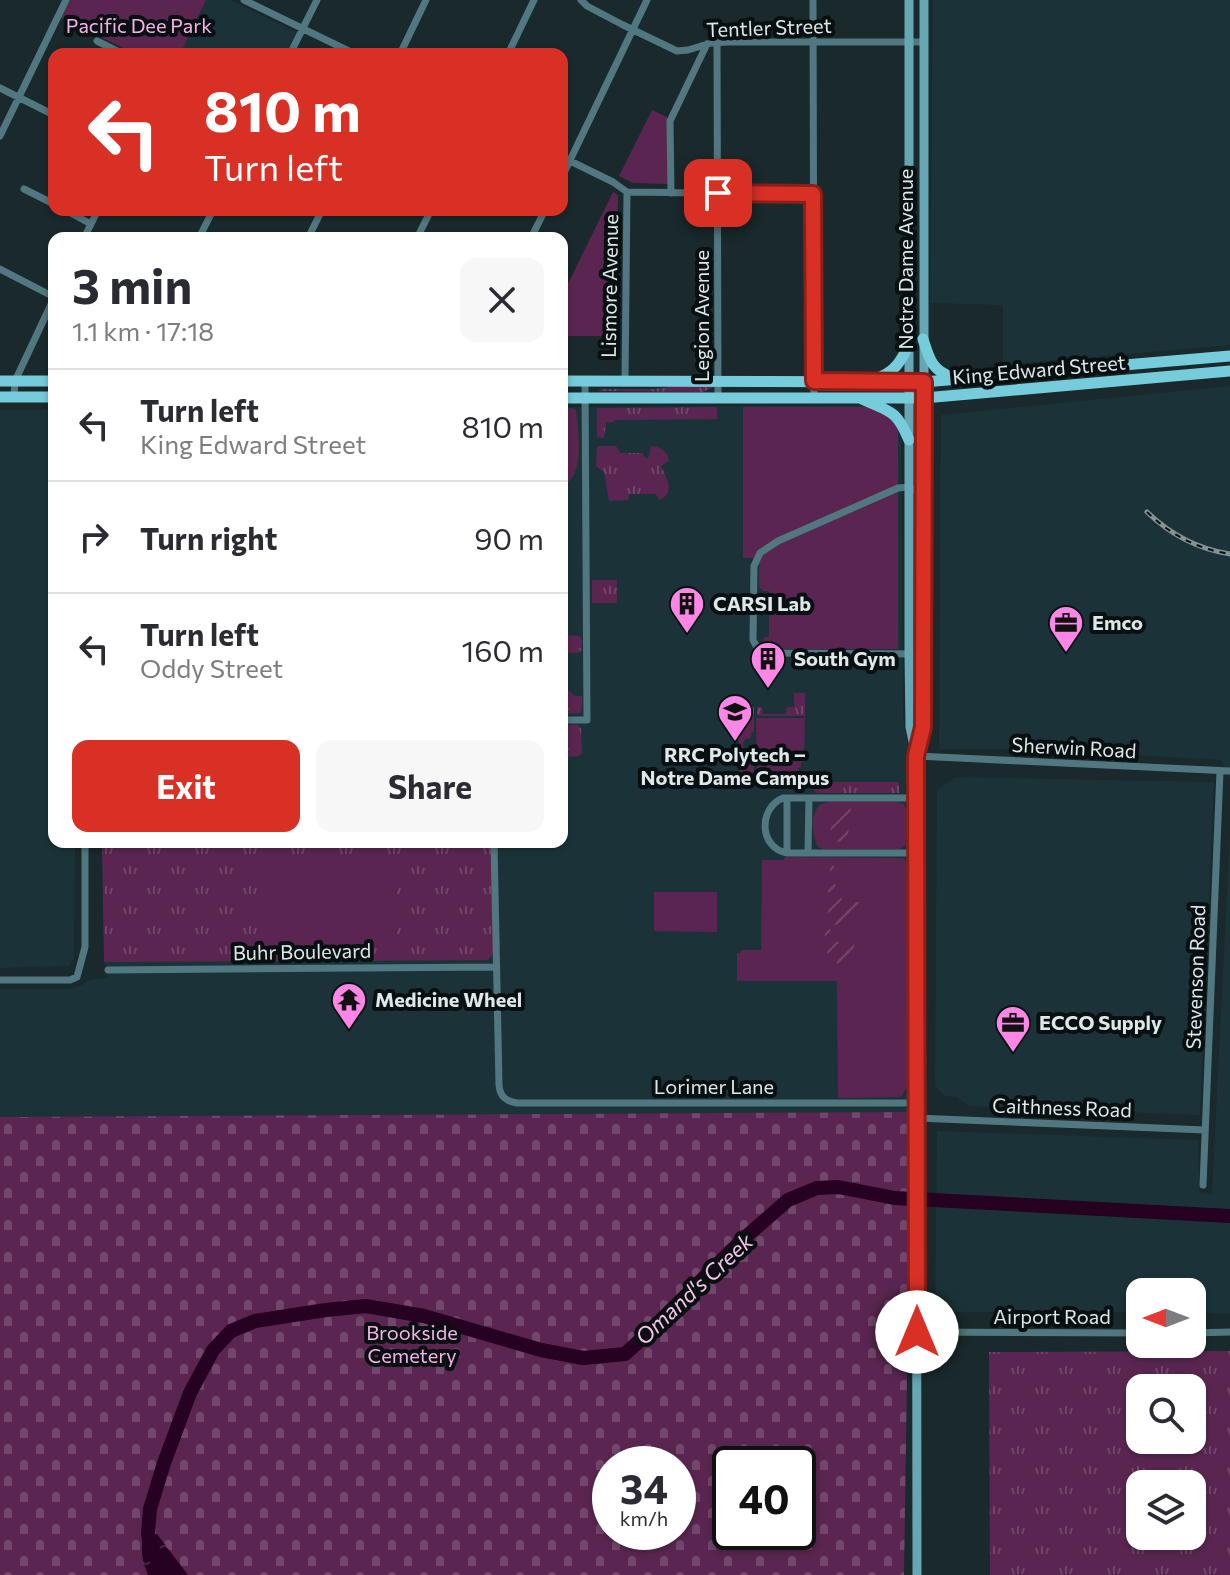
<!DOCTYPE html>
<meta charset="utf-8">
<style>
:root{--surface:#fff;--page:#f7f7f7;--text:#2b2b33;--muted:#7c7c81;--line:#e1e1e2;--accent:#d93025}
body{margin:0;font-family:Commissioner,sans-serif;background:var(--page);color:var(--text);height:100vh;display:flex;flex-direction:column;font-size:30px;white-space:nowrap}
*{box-sizing:border-box;margin:0}
p{font-size:26px;color:var(--muted)}
.icon{flex:none;width:44px;height:44px;fill:none;stroke:currentColor;stroke-width:2;stroke-linecap:round;stroke-linejoin:round}
.map{position:relative;flex:1;overflow:hidden}
.drawer{position:absolute;left:48px;top:232px;width:520px;height:616px;display:flex;flex-direction:column;background:var(--surface);border-radius:16px;box-shadow:0 2px 6px #0004}
.drawer>*{flex:none}
.banner{position:absolute;left:48px;top:48px;width:520px;height:168px;border-radius:16px;box-shadow:0 2px 6px #0004;background:#d93025;color:#fff;overflow:hidden}
.needle{width:52px;rotate:270deg}
.controls{position:absolute;left:1126px;top:1278px;display:grid;gap:16px}
.controls a{display:grid;place-items:center;width:80px;height:80px;border-radius:16px;background:var(--surface);box-shadow:0 2px 6px #0004;font-size:40px}
.speed{position:absolute;left:592px;top:1446px;display:flex;gap:16px;font-size:40px;font-weight:700;text-align:center}
.speed>*{display:grid;place-content:center;width:104px;height:104px;border-radius:50%;background:var(--surface);box-shadow:0 2px 6px #0004;line-height:1}
.speed small{font-size:20px;font-weight:400}
.speed .limit{border:4px solid #111;border-radius:12px;background:#fff;color:#111}
.pin{position:absolute;display:grid;place-items:center;width:68px;height:68px;color:#fff;margin:-34px;border-radius:16px;box-shadow:0 4px 12px #0006}
.me{position:absolute;width:88px;margin:-44px;rotate:0deg;stroke-linejoin:round;filter:drop-shadow(0 0 6px #0008)}
.turn{display:flex;align-items:center;gap:28px;height:168px;padding:0 24px;font-size:36px}
.turn .icon{width:104px;height:104px;stroke-width:2.5}
.turn b{display:block;font-size:56px;line-height:68px}
.round{display:grid;place-items:center;flex:none;width:84px;height:84px;border-radius:16px;background:var(--page)}
.overview{display:flex;align-items:center;justify-content:space-between;height:136px;padding:0 24px}
h1{font-size:48px;font-weight:700;line-height:60px}
.cta{display:flex;gap:16px;margin-top:auto;padding:16px 24px}
.cta a{flex:1;height:92px;border-radius:16px;background:var(--accent);color:#fff;font-size:32px;font-weight:700;line-height:92px;text-align:center}
.cta a+a{background:var(--page);color:var(--text)}
ul{padding:0;list-style:none}
li{display:flex;align-items:center;gap:24px;height:112px;padding:0 24px;border-top:2px solid var(--line)}
li div{flex:1}
li b{display:block;font-size:30px}
li em{font-style:normal}
.map>svg:first-child{display:block}
</style>
<div class="map">
<svg width="1230" height="1575" viewBox="0 0 1230 1575">
<defs>
<pattern id="grass-tufts" width="24" height="20" patternUnits="userSpaceOnUse" patternTransform="scale(2)"><rect width="24" height="20" fill="#5a2651"/><path d="M3 7l-1-3M5 7V3M7 7l1-3M15 17l-1-3M17 17v-4M19 17l1-3" fill="none" stroke="#71466a"/></pattern>
<pattern id="cemetery-stones" width="16" height="16" patternUnits="userSpaceOnUse" patternTransform="scale(2)"><rect width="16" height="16" fill="#5a2651"/><path d="M2 7V4a2 2 0 0 1 4 0v3zM10 15v-3a2 2 0 0 1 4 0v3z" fill="#71466a"/></pattern>
<pattern id="garden-furrows" width="10" height="10" patternUnits="userSpaceOnUse" patternTransform="scale(2)"><rect width="10" height="10" fill="#5a2651"/><path d="M-1 1l2-2M0 10L10 0M9 11l2-2" fill="none" stroke="#71466a"/></pattern>
<pattern id="water-ripples" width="26" height="14" patternUnits="userSpaceOnUse" patternTransform="scale(2)"><rect width="26" height="14" fill="#260121"/><path d="M2 4q2-2 4 0t4 0M15 11q2-2 4 0t4 0" fill="none" stroke="#452641"/></pattern>
</defs>
<rect width="100%" height="100%" fill="#19292c"/>
<path fill="#1b3338" d="M206,0H230L296,32L286,54H180Z
M933,0H1230V345L1003,365V305L930,303Z
M1230,386V779L1221,760L1032,749H939L941,415Z
M892,405L899,409L901,413L903,717L912,769L911,1112L0,1117V989H68L80,986L92,979H108V970L104,962L102,842H562V407Z
M0,410H54V842H75L74,959L68,966L0,968Z
M956,777L1214,782L1200,1115L969,1106L956,1097L945,1096L935,1086L937,790Z
M1230,832V1313H1192V1292H1140V1312H935L937,1131L1198,1140L1199,1193L1212,1194Z"/>
<path fill="url(#grass-tufts)" fill-rule="evenodd" d="M686,385L714,387L703,392L597,391L602,389H654Z
M717,407V419L615,420L614,422H606L604,438L597,437V408Z
M597,446H616L620,453H643L644,457L648,459L651,446C661,447 667,451 669,461L661,466C667,479 676,493 659,500L656,494H629L628,500L609,501L604,472L596,466Z
M592,580H617V603H592Z
M562,635L580,636L582,641L581,651L578,653H562Z
M818,658H875L880,662L814,663V660Z
M565,691H570L574,696H582V709L580,713L565,714Z
M794,693H805V716H758L757,714V707H762L763,714H786L787,707H794Z
M739,704H752V707H754V732L751,733V738L745,739L743,743L744,749L751,751V757H754V785L739,786Z
M563,725H578L581,728L582,753L579,756L566,757V753H564Z
M813,782H899V793H817L814,791Z
M102,842H491L494,944L493,954L488,960L104,962Z
M1230,1351V1575H990L989,1352ZM1140,1388H1192V1440H1140ZM1140,1484H1192V1536H1140Z"/>
<path fill="url(#cemetery-stones)" fill-rule="evenodd" d="M911,1112L904,1575H0V1117ZM610,1464H678V1532H610ZM730,1464H798V1532H730Z"/>
<path fill="#5a2651" d="M70,0H206L180,54H136L61,18Z
M652,110L667,117L668,184L633,183L619,176Z
M613,192L618,195L616,336H562V296Z
M743,407H891L898,415V649H765L760,643L763,641L764,637H769V591H763L759,587V563L762,558H743Z
M562,408H572L576,410C578,432 584,465 569,482L562,483Z
M756,718H805L804,762H801V767L798,768L801,785L757,786Z
M828,802H897L904,804L907,812L906,844L900,849H823L818,847C813,838 810,819 816,810C819,804 822,804 828,802Z
M785,857L899,858H903L907,863V1087L901,1097L838,1098L837,981H737V953H740L741,950H761L762,860H784Z
M259,862H397V947L259,948Z
M654,892H717V932L654,931Z"/>
<path fill="url(#garden-furrows)" d="M836,809H851L849,819L848,841L834,842L830,825Z
M831,864L842,872L835,880L836,890L840,898L853,902H865C859,923 844,922 825,927L830,903L827,885Z
M827,929H830L834,940L842,944L845,943L846,937L853,931L855,932L854,946L857,962L845,967C828,960 823,950 825,932Z"/>
<path fill="url(#water-ripples)" d="M148,1534H157L188,1575H148C143,1562 137,1546 148,1534Z"/>
<g fill="none" stroke-linecap="round" stroke-linejoin="round">
<path stroke="#260121" stroke-width="14" d="M168,1575L150,1547L148,1534L150,1509L164,1463L190,1393L213,1350L231,1331L255,1321L326,1310L366,1306L424,1316L541,1350L583,1358L625,1354L649,1332L741,1241L788,1200L817,1188L838,1187L895,1198L1230,1216"/>
<path stroke="#517880" stroke-width="7" d="M244,0L355,54
M581,0L587,6L623,25L677,51L688,50L711,43L727,42H924
M813,0L814,397
M97,41L123,54
M717,42L718,397
M290,54L317,0
M400,54L426,0
M508,54L534,0
M0,88L54,115
M0,136L66,0
M562,157L613,182L627,192L813,194
M562,177L647,0
M24,189L54,204
M671,193L670,121L707,44
M65,210L91,224
M84,238L98,210
M199,238L213,210
M308,238L322,210
M417,238L431,210
M531,238L545,210
M0,269L54,297
M625,381L627,192
M14,397L15,381L54,298
M923,494L909,487L898,488L778,541L760,553L754,566L753,640L759,651L767,653L923,654
M562,720H587L585,382
M916,756L1230,771
M916,798H783C758,808 759,848 787,853H917
M494,842L499,1085C500,1096 505,1101 517,1103H917
M787,853V798
M808,853L809,798
M108,970L496,967
M0,980H70L77,977L85,947V842
M917,1118L1205,1130
M1203,1185L1220,771
M917,1332L1140,1333
M1192,1333L1230,1332"/>
<path stroke="#67a7b3" stroke-width="9" d="M909,0V654L910,727L916,756L917,1575
M917,752L923,727L924,679V0"/>
<path stroke="#76ccdb" stroke-width="11" d="M923,339C929,358 932,371 952,377
M875,379C894,373 901,362 909,344
M0,381H54
M562,381L924,382L1230,356
M0,397H54
M562,398H924L1230,371
M862,399C890,412 896,409 909,440"/>
<defs>
<path id="rail" d="M1147,512C1171,535 1197,549 1230,554"/>
</defs>
<use href="#rail" stroke="#859294" stroke-width="5"/>
<use href="#rail" stroke="#091011" stroke-width="2" stroke-dasharray="6" stroke-linecap="butt"/>
</g>
<g fill="none" stroke-linecap="round" stroke-linejoin="round">
<defs>
<path id="route" d="M718,193L813,194L814,381L924,382L923,727L916,756L917,1332"/>
</defs>
<use href="#route" stroke="#8d1f18" stroke-width="20"/>
<use href="#route" stroke="#d93025" stroke-width="14"/>
</g>
<defs>
<symbol id="building-pin" viewBox="-11 -11 22 30"><path d="M0 17L-7.5 6A9.5 9.5 0 1 1 7.5 6Z" fill="#fb86e5" stroke="#091011"/><path d="M-4-6H4V6H1V3H-1V6H-4ZM-2.5-4.3h1.7v1.8h-1.7ZM.8-4.3h1.7v1.8H.8ZM-2.5-1h1.7V.8h-1.7ZM.8-1h1.7V.8H.8Z" fill="#111"/></symbol>
<symbol id="office-pin" viewBox="-11 -11 22 30"><path d="M0 17L-7.5 6A9.5 9.5 0 1 1 7.5 6Z" fill="#fb86e5" stroke="#091011"/><path d="M-6-3h4V-5.5h4V-3h4V5H-6ZM-1-4.5V-3h2v-1.5ZM-6 0V1H6V0Z" fill="#111"/></symbol>
<symbol id="university-pin" viewBox="-11 -11 22 30"><path d="M0 17L-7.5 6A9.5 9.5 0 1 1 7.5 6Z" fill="#fb86e5" stroke="#091011"/><path d="M0-5L7-2L0 1L-7-2ZM-4 1L0 2.5L4 1V4Q0 6-4 4Z" fill="#111"/></symbol>
<symbol id="temple-pin" viewBox="-11 -11 22 30"><path d="M0 17L-7.5 6A9.5 9.5 0 1 1 7.5 6Z" fill="#fb86e5" stroke="#091011"/><path d="M0-6L5-2H3V0L6.5 2.5H4V6H1.5V3h-3V6H-4V2.5H-6.5L-3 0V-2H-5Z" fill="#111"/></symbol>
</defs>
<g fill-rule="evenodd">
<use href="#building-pin" x="667" y="584" width="40" height="54"/>
<use href="#office-pin" x="1046" y="603" width="40" height="54"/>
<use href="#building-pin" x="748" y="639" width="40" height="54"/>
<use href="#university-pin" x="715" y="692" width="40" height="54"/>
<use href="#temple-pin" x="329" y="980" width="40" height="54"/>
<use href="#office-pin" x="993" y="1003" width="40" height="54"/>
</g>
<g text-anchor="middle" stroke-width="8" stroke-linejoin="round" paint-order="stroke">
<g font-size="20" fill="#f7b3e8" stroke="#091011">
<text x="139" y="33">Pacific Dee Park</text>
<text x="412" y="1340">Brookside<tspan x="412" dy="23">Cemetery</tspan></text>
</g>
<g font-size="20" fill="#dee8ea" stroke="#091011">
<text transform="translate(769 28) rotate(-2)" y="7">Tentler Street</text>
<text transform="translate(906 259) rotate(-90)" y="7">Notre Dame Avenue</text>
<text transform="translate(610 286) rotate(-89)" y="7">Lismore Avenue</text>
<text transform="translate(702 316) rotate(-90)" y="7">Legion Avenue</text>
<text transform="translate(1039 370) rotate(-5)" y="7">King Edward Street</text>
<text transform="translate(1074 748) rotate(3)" y="7">Sherwin Road</text>
<text transform="translate(302 952) rotate(-1)" y="7">Buhr Boulevard</text>
<text transform="translate(1196 977) rotate(-88)" y="7">Stevenson Road</text>
<text x="714" y="1094">Lorimer Lane</text>
<text transform="translate(1062 1108) rotate(2)" y="7">Caithness Road</text>
<text x="1052" y="1324">Airport Road</text>
</g>
<g font-size="20" font-weight="bold" fill="#dee8ea" stroke="#091011" text-anchor="start">
<text x="713" y="611">CARSI Lab</text>
<text x="1092" y="630">Emco</text>
<text x="794" y="666">South Gym</text>
<text x="735" y="762" text-anchor="middle">RRC Polytech –<tspan x="735" dy="23">Notre Dame Campus</tspan></text>
<text x="375" y="1007">Medicine Wheel</text>
<text x="1039" y="1030">ECCO Supply</text>
</g>
<g font-size="22" font-style="italic" fill="#f7c3eb" stroke="#091011">
<text transform="translate(694 1289) rotate(-43)" y="8">Omand's Creek</text>
</g>
</g>
</svg>
<div class="controls">
<a><svg class="needle" viewBox="-14 -14 28 28"><path d="M0-13l5 13h-10z" fill="#e53935"/><path d="M0 13l5-13h-10z" fill="#7c7c81"/></svg></a>
<a><svg class="icon" aria-label="search" viewBox="0 0 24 24"><circle cx="10" cy="10" r="6"/><path d="M15 15l6 6"/></svg></a>
<a><svg class="icon" aria-label="layers" viewBox="0 0 24 24"><path d="M12 4l9 5-9 5-9-5zM3 14l9 5 9-5"/></svg></a>
</div>
<div class="speed"><div>34<small>km/h</small></div><div class="limit">40</div></div>
<div class="pin" style="left:718px;top:193px;background:#d93025"><svg class="icon" aria-label="arrive" viewBox="0 0 24 24"><path d="M6 21V4h12l-3 4 3 4H6"/></svg></div>
<svg class="me" style="left:917px;top:1332px" viewBox="-20 -20 40 40"><circle r="19" fill="#fff"/><path d="M0-13L10 11 0 6-10 11z" fill="#d93025"/></svg>
<div class="banner">
<div class="turn"><svg class="icon" aria-label="left" viewBox="0 0 24 24"><path d="M17 20v-9H6M10 6l-5 5 5 5"/></svg><div><b>810 m</b>Turn left</div></div>
</div>
<section class="drawer">
<div class="overview"><div><h1>3 min</h1><p>1.1 km · 17:18</p></div><a class="round"><svg class="icon" aria-label="close" viewBox="0 0 24 24"><path d="M6 6l12 12M18 6L6 18"/></svg></a></div>
<ul>
<li><svg class="icon" aria-label="left" viewBox="0 0 24 24"><path d="M17 20v-9H6M10 6l-5 5 5 5"/></svg><div><b>Turn left</b><p>King Edward Street</p></div><em>810 m</em></li>
<li><svg class="icon" aria-label="right" viewBox="0 0 24 24"><path d="M7 20v-9h11M14 6l5 5-5 5"/></svg><div><b>Turn right</b></div><em>90 m</em></li>
<li><svg class="icon" aria-label="left" viewBox="0 0 24 24"><path d="M17 20v-9H6M10 6l-5 5 5 5"/></svg><div><b>Turn left</b><p>Oddy Street</p></div><em>160 m</em></li>
</ul>
<div class="cta"><a>Exit</a><a>Share</a></div>
</section>
</div>
